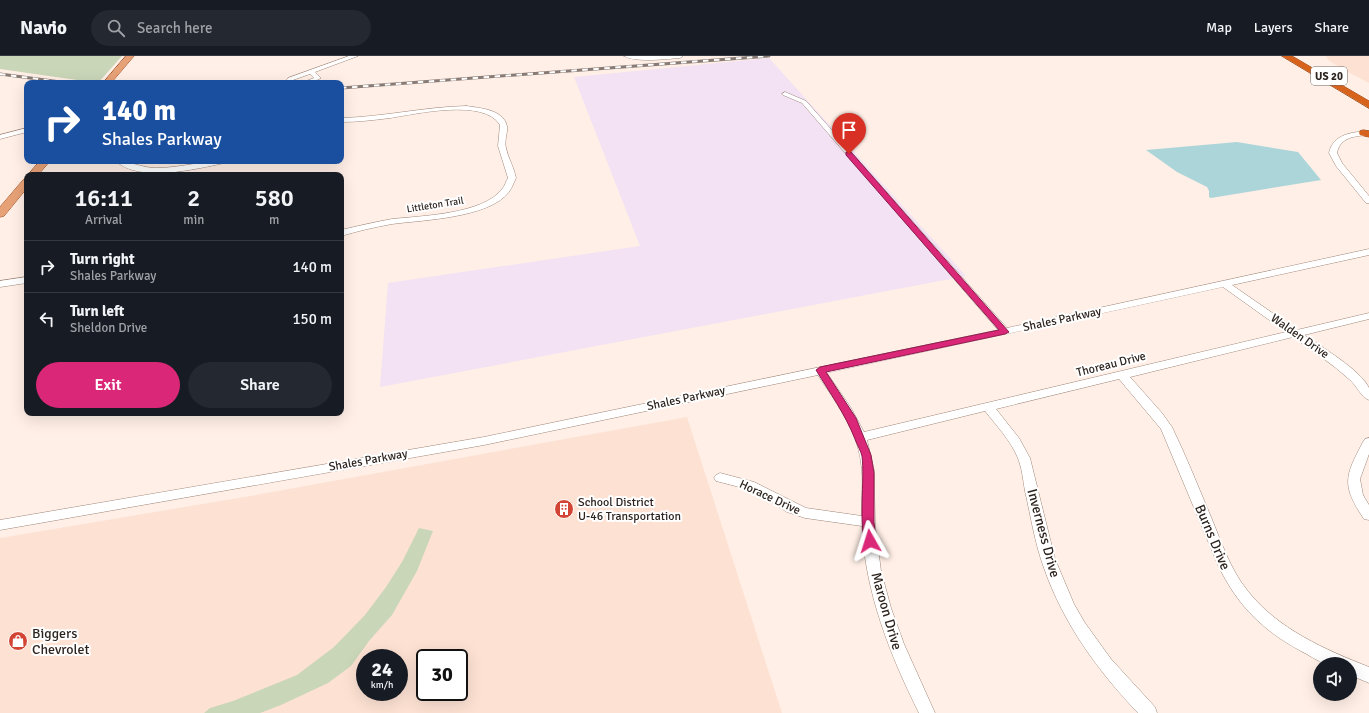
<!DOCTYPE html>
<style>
:root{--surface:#171b24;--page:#242831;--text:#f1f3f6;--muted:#9ea1a6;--line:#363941;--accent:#db2777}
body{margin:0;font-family:Signika,sans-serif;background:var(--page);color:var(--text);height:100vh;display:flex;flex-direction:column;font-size:15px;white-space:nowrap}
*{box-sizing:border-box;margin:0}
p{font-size:13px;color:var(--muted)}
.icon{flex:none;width:22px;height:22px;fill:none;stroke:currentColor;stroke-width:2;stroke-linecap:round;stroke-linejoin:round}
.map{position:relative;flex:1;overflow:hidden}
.panel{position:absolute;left:24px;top:116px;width:320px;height:244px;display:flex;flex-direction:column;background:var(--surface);border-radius:8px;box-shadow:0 4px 16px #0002}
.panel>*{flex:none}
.banner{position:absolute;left:24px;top:24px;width:320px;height:84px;border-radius:8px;box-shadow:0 4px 16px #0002;background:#1a4fa0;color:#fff;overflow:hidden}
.buttons{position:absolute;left:1313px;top:601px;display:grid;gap:8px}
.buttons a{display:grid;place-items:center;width:44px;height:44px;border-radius:50%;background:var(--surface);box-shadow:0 4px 16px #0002;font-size:20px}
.speed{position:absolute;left:356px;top:593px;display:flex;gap:8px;font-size:20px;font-weight:700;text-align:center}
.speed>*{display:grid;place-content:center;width:52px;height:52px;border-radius:50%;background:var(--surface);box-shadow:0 4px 16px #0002;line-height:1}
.speed small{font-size:10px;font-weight:400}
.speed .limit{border:2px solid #111;border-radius:6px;background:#fff;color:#111}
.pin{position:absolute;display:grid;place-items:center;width:34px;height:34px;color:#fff;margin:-41px -17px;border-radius:50% 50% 50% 0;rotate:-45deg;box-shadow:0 0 4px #0007}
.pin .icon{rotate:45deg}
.me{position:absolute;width:44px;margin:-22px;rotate:354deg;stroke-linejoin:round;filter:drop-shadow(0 0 3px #0008)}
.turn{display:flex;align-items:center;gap:14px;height:84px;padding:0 12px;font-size:18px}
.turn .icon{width:52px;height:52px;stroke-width:2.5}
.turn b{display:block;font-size:28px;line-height:34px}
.eta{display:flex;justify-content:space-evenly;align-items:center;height:68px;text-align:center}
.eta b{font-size:24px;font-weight:600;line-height:28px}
.action{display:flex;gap:8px;margin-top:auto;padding:8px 12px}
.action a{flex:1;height:46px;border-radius:24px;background:var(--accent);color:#fff;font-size:16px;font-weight:600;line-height:46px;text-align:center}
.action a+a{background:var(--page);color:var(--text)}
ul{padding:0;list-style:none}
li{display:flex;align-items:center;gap:12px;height:52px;padding:0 12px;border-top:1px solid var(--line)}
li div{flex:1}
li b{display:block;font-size:15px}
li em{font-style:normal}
header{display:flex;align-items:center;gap:24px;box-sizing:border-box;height:56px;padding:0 20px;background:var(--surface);border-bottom:1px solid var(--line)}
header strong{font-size:19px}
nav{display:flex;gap:22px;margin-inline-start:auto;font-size:14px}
.search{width:280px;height:36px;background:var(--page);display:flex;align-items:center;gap:10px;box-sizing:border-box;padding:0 14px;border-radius:22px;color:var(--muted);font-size:15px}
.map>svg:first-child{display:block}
</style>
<header>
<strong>Navio</strong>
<div class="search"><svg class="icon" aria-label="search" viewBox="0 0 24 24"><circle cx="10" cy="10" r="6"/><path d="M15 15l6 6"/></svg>Search here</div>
<nav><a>Map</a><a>Layers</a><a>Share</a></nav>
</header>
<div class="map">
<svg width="1369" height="657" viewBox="0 0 1369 657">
<rect width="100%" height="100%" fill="#ffefe6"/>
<path fill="#fde2d3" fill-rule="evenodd" d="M1326,0H1369V27L1344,14L1328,4Z
M687,361L782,657H0V482L250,440ZM365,602H399V636H365ZM425,602H459V636H425Z"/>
<path fill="#f2e2f4" d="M769,2L966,220L380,331L388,227L640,190L574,21Z"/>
<path fill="#cad6b8" d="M0,0H122L98,27L0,13Z
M419,472L433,475L417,515L392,559L369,585L351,610L328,627L281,649L260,657H204L210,652L233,645L297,619L334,591L365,559L386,531L402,506Z"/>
<path fill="#acd5da" d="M1237,86L1298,96L1321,124L1211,142L1209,141V135L1207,131L1177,116L1146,94Z"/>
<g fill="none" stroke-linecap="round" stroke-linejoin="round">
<defs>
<path id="minor" d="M349,0H358L315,16L321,22L311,27H301L314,22L310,18L293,24L295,27H288L286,25L288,22Z
M624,0H683L680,2C666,3 636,7 624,0Z
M785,36L806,45L1007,272L1369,193V199L1232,229L1297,274L1369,257V263L1304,279C1320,290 1361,314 1369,332C1369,335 1369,340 1369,344C1361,341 1357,330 1350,324C1333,308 1312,295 1293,281L1130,321L1162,357L1172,371C1186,400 1198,430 1211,461C1221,485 1230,513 1247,534C1277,573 1326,594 1369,611V627L1350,619V608C1343,608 1333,610 1326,608C1317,605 1309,599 1301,595C1262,574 1237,549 1218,509L1161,373L1119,323L996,353L1019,382L1030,402L1055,503L1074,548L1085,567L1111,603L1155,651L1157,657H1138C1098,615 1063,567 1044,512C1035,488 1031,461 1025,435C1023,424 1022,411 1017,400C1010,384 996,369 985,355L867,384L874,414L875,469L881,515L891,552L904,588L935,657H919C890,599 865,536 862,470L805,462L787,456L764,441L747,433L716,425L714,422L716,419L720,417L754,426L806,452L862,460C861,442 864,424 861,407C857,373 836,347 818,319L484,389L0,474V464L484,381L998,274L802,47L783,39L782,38ZM1223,231L1286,276L864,376L851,352L827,317Z
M466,50C479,52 503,53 507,70C508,77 504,84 506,92C508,102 514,111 516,122C514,126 512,132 509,136C489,162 423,164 392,168C375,171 358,175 341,180V174C358,170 375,166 392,163C421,160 484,158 502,133C505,130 506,125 508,122L498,90L500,69C484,42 416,58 390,62C374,64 358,66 341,66V62C383,61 424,51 466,50Z
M27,72V76L0,83V79Z
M1369,75V79C1355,80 1340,81 1337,97L1342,107L1369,140V147H1366L1336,110L1329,97C1333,78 1352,76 1369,75Z
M116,105C130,105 142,112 156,112C179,112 202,105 225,105L224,107C197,113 138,127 116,105Z
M27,221V227L0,231V225Z
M1369,382V398L1360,423L1363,439L1369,449V464L1364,463C1341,429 1345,420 1363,386L1365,383Z"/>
<path id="major" d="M126,0H134L111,27H103Z
M40,105H50L38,119H28Z
M27,123V132L4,160L0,161V151L23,124Z"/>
<path id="highway" d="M1282,0H1292L1369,45V52Z
M1364,74L1369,75V81L1360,79L1359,77L1360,75Z"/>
</defs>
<use href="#minor" stroke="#9e8679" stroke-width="1"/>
<use href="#major" stroke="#9c4c1c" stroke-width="1"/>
<use href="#highway" stroke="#9c4c1c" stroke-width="1"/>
<use href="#minor" fill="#fff" fill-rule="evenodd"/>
<use href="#major" fill="#e7a176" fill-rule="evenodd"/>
<use href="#highway" fill="#d7621b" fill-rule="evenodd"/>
<defs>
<path id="rail" d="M0,18L68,27
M341,32L769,0"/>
</defs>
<use href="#rail" stroke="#887b75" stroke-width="3"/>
<use href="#rail" stroke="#fff" stroke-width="2" stroke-dasharray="5.5" stroke-linecap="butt"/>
</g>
<path fill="#db2777" stroke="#8e194d" d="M846,96H851L1009,276L1005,278L826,316L856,362L871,399L874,417V466L876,485L874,489L870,490L866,489C858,471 865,423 862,400C861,395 857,389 855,383C845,358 830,337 816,314L820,311L999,274L846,99Z"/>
<defs>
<symbol id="building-disc" viewBox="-11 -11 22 22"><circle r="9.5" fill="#d24535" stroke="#fff"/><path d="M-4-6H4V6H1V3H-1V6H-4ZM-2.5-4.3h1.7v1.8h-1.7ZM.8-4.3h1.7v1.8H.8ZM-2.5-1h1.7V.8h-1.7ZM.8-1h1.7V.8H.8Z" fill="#fff"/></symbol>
<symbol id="shop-disc" viewBox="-11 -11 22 22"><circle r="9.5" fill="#d24535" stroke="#fff"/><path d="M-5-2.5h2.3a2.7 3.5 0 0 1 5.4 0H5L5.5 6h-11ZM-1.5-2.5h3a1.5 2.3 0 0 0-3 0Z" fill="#fff"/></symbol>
</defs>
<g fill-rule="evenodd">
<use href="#building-disc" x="553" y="442" width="22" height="22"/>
<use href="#shop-disc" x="7" y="574" width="22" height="22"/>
</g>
<g text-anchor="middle" stroke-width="4" stroke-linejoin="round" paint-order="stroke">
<g font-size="10" fill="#2e241f" stroke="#fff">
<text transform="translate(435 148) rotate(-9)" y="4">Littleton Trail</text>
</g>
<rect fill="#fff" stroke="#6d6662" stroke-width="1" x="1311" y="11" width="36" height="18" rx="3"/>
<g font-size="11" font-weight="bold" fill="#2e241f">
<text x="1329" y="24">US 20</text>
</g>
<g font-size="12" fill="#2e241f" stroke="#fff">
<text transform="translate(1062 263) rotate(-12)" y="4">Shales Parkway</text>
<text transform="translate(1300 280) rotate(35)" y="4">Walden Drive</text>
<text transform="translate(1111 308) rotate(-14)" y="4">Thoreau Drive</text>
<text transform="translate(686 342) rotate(-12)" y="4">Shales Parkway</text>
<text transform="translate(368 404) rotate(-10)" y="4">Shales Parkway</text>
<text transform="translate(770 441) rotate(25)" y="4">Horace Drive</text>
</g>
<g font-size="12" fill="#2e241f" stroke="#fff" text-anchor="start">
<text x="578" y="450">School District<tspan x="578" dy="14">U-46 Transportation</tspan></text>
</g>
<g font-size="14" fill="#2e241f" stroke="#fff">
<text transform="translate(1044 477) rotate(75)" y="5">Inverness Drive</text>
<text transform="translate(1213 481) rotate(67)" y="5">Burns Drive</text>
<text transform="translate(887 555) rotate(74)" y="5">Maroon Drive</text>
</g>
<g font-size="14" fill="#2e241f" stroke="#fff" text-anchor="start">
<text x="32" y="582">Biggers<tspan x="32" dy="16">Chevrolet</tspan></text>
</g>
</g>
</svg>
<div class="buttons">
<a><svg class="icon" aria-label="sound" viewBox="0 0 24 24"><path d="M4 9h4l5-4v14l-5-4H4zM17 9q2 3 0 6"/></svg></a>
</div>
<div class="speed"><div>24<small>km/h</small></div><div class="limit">30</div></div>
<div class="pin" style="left:849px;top:98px;background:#d93025"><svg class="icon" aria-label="arrive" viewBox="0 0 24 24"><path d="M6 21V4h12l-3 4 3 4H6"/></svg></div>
<svg class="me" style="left:870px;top:485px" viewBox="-20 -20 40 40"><path d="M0-17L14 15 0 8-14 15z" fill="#db2777" stroke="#fff" stroke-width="4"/></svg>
<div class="banner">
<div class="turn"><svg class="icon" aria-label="right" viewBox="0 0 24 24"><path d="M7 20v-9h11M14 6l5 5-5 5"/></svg><div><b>140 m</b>Shales Parkway</div></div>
</div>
<section class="panel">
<div class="eta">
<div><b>16:11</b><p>Arrival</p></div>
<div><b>2</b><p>min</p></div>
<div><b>580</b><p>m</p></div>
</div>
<ul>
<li><svg class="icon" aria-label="right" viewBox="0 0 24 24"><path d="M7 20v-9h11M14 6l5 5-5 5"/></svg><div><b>Turn right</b><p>Shales Parkway</p></div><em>140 m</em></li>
<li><svg class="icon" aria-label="left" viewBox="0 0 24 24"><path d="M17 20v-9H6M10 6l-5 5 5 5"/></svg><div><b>Turn left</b><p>Sheldon Drive</p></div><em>150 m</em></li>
</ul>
<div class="action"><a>Exit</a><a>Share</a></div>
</section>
</div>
